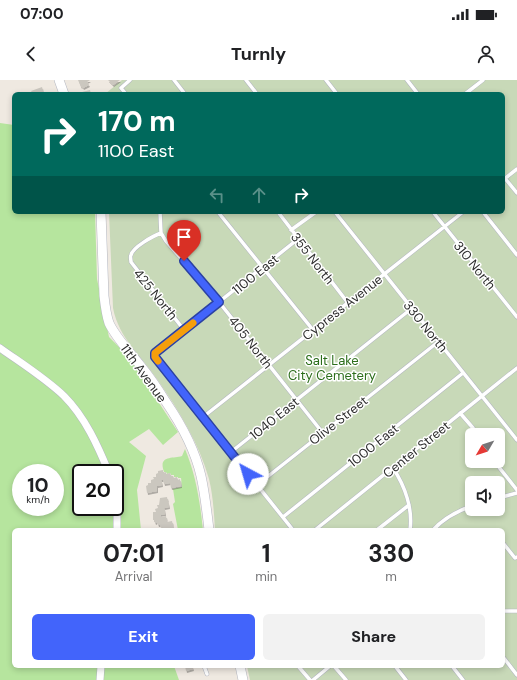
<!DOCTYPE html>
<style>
:root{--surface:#fff;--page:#f2f2f2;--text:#202124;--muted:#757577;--accent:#4264fb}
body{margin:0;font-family:"DM Sans",sans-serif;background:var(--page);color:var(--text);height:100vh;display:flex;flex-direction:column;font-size:15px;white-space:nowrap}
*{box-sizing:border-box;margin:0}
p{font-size:13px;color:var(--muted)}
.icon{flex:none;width:22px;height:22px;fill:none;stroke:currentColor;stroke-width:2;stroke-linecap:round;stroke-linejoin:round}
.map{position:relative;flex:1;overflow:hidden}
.sheet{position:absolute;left:12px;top:448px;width:493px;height:140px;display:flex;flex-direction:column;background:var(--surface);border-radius:6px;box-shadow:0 2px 6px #0003}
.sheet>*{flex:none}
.banner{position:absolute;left:12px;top:12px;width:493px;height:122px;border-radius:6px;box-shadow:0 2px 6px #0003;background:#00695c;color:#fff;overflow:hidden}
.needle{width:26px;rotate:231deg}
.buttons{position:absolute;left:465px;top:348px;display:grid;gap:8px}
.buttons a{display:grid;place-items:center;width:40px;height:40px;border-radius:6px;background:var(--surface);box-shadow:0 2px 6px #0003;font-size:20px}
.speed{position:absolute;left:12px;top:384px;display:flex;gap:8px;font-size:20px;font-weight:700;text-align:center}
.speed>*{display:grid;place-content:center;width:52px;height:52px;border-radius:50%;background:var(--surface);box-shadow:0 2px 6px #0003;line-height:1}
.speed small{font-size:10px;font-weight:400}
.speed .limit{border:2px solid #111;border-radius:6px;background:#fff;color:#111}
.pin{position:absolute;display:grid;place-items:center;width:34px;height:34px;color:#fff;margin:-41px -17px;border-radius:50% 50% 50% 0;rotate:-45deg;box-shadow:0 0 4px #0007}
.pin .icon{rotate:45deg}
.me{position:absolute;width:44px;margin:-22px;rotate:321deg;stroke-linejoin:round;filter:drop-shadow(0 0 3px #0008)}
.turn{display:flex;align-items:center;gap:14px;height:84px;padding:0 20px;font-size:18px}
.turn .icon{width:52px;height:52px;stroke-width:2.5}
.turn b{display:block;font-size:28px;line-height:34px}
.lanes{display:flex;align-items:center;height:38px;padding:0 20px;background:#0003;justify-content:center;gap:20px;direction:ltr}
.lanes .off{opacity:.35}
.eta{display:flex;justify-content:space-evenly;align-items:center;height:68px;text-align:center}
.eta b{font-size:24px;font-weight:700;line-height:28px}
.primary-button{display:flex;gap:8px;margin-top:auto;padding:8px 20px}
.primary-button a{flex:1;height:46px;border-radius:6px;background:var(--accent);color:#fff;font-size:16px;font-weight:700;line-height:46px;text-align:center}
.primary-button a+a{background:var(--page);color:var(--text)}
.status{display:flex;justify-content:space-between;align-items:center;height:28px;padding:0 20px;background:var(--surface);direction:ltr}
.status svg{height:11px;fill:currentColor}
header{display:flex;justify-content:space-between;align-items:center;height:52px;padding:0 20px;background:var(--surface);font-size:18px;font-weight:700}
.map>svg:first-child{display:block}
</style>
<div class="status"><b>07:00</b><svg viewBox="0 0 49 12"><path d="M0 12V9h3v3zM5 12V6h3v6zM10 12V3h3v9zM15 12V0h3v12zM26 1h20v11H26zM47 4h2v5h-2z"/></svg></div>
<header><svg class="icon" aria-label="back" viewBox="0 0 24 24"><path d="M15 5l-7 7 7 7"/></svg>Turnly<svg class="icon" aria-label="person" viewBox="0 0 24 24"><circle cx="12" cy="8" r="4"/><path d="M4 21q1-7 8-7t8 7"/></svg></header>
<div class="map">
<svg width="517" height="600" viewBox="0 0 517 600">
<defs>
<filter id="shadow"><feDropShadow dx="1" dy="2" stdDeviation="0" flood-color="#0004"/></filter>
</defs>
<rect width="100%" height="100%" fill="#efe9e1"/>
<path fill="#b6e59e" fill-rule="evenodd" d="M0,43L14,45V132H95L97,199L109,257L129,277L178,352L163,365L149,349L129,362L146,376L137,410L141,450H14V586H174L179,600H0ZM21,393H55V427H21ZM81,393H115V427H81Z
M185,369C196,395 200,422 203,450H178L173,424L175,422L173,409L182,407L181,398H178V397H174V395H171L170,393L167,394L166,392H164C158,375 172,379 182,376Z"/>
<path fill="#c8d9b8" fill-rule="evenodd" d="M122,0H517V600H250L247,586H503V450H215C214,433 213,415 209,399C199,363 179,331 159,302C142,276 119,259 113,228L109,132H503V14H105ZM472,355H498V381H472ZM472,403H498V429H472Z"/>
<path fill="#cbc7bf" filter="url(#shadow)" d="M79,0H90L87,2L89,5L83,8L82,6L81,7L78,0Z
M108,0H120L113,5Z
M42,7L44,14H33L31,11Z
M90,10L91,14H78V13Z
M163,390V393L166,392V394L170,393L171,396H173L174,398L177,397L178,400L180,399L181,406L171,408L170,403L164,404L163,400H161L162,405L157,406V411L147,413L146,406L148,405V403H151V400L154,399L153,397H156V394L158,393V391Z
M167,417L169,427L164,428L165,434L161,435V437L166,436L167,442L172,441L174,450H164L163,447L161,448L160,445H158L157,442L155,443L154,440H153V432H156L155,429L158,428L157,425H159L160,418Z
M185,586H192L193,589L186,591Z"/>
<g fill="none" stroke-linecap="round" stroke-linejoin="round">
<defs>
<path id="lane" d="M174,0L185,14
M246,0L257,14
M326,0L337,14
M407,0L418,14
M126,14L121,8L130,0
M465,14L483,0
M503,96L517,113
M503,100L517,89
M160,132L161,153L166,161L219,222L322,352
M218,132L313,250
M278,132L348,223
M335,132L517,360
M433,132L517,237
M483,132L517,175
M291,150L316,132
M161,153C153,156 133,167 131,175C130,176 131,180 131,182L184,250
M460,333L473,348L476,355
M203,337L463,132
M231,372L411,229
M494,381L517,410
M393,388C405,406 413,429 410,450
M257,405L438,262
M498,418L517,413
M283,437L463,293
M293,450L155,277V273L298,159
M315,450L517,288
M377,450L409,425
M433,450C444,438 457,431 472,426
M503,463L515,478L517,477
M503,531H517
M503,577L517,595
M204,586L207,594
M298,586L310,600
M334,586L346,600
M395,586L406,600
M452,586L463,600
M313,600L330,586"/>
<path id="street" d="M0,268C21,283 45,298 64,316C85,337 98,366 109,393
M115,415L117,434V450
M100,600L101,586"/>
<path id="secondary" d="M59,0L64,14
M101,132L104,216C105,225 106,234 109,243C116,258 129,271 140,285C149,296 158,309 166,322C181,344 195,370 201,396C205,414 207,432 209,450
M240,586L243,600"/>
</defs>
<use href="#lane" stroke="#b4b7c1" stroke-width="4.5"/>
<use href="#street" stroke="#b4b7c1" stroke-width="8"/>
<use href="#secondary" stroke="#b4b7c1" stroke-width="10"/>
<use href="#lane" stroke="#fff" stroke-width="3.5"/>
<use href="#street" stroke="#fff" stroke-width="7"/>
<use href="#secondary" stroke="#fff" stroke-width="9"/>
</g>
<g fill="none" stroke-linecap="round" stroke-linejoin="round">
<defs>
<path id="route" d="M184,181L219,222L155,273V277L248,394"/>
</defs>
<use href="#route" stroke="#2b41a3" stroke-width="10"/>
<use href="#route" stroke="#4264fb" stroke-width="7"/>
<path stroke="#f59e0b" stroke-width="7" d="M158,281L155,277V273L193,243"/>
</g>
<g text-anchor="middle" stroke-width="3" stroke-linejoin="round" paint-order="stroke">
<g font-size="13" fill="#2e2e2e" stroke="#fff">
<text transform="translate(313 178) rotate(52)" y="5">355 North</text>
<text transform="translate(475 185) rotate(51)" y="5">310 North</text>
<text transform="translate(255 194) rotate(-39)" y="5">1100 East</text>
<text transform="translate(156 214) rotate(51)" y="5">425 North</text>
<text transform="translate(342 227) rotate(-38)" y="5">Cypress Avenue</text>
<text transform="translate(426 246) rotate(51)" y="5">330 North</text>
<text transform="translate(251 262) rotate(52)" y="5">405 North</text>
<text transform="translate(144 293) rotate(54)" y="5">11th Avenue</text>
<text transform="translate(274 338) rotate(-39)" y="5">1040 East</text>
<text transform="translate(338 340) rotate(-38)" y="5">Olive Street</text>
<text transform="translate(373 365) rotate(-39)" y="5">1000 East</text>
<text transform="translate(416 369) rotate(-39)" y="5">Center Street</text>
</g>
<g font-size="13" fill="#2c6e1b" stroke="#fff">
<text x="332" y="285">Salt Lake<tspan x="332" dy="15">City Cemetery</tspan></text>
</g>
</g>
</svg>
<div class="buttons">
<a><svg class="needle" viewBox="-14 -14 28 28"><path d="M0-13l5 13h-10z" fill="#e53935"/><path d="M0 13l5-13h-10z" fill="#757577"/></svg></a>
<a><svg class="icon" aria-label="sound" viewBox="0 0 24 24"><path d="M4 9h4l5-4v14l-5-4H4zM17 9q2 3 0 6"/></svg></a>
</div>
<div class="speed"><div>10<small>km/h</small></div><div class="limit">20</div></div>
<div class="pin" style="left:184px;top:181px;background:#d93025"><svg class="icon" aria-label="arrive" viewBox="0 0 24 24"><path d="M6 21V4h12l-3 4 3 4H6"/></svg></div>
<svg class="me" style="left:248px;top:394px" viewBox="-20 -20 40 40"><circle r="19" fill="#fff"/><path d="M0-13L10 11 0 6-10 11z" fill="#4264fb"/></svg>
<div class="banner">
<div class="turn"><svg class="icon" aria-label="right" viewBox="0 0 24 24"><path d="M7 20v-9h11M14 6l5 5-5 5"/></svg><div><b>170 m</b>1100 East</div></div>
<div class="lanes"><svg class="icon off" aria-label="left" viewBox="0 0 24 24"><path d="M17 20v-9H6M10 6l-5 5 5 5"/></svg><svg class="icon off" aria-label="ahead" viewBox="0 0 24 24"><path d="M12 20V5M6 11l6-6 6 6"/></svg><svg class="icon" aria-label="right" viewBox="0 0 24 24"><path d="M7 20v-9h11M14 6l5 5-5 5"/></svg></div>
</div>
<section class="sheet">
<div class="eta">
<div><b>07:01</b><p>Arrival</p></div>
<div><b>1</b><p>min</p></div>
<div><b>330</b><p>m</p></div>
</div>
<div class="primary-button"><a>Exit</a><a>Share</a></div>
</section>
</div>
